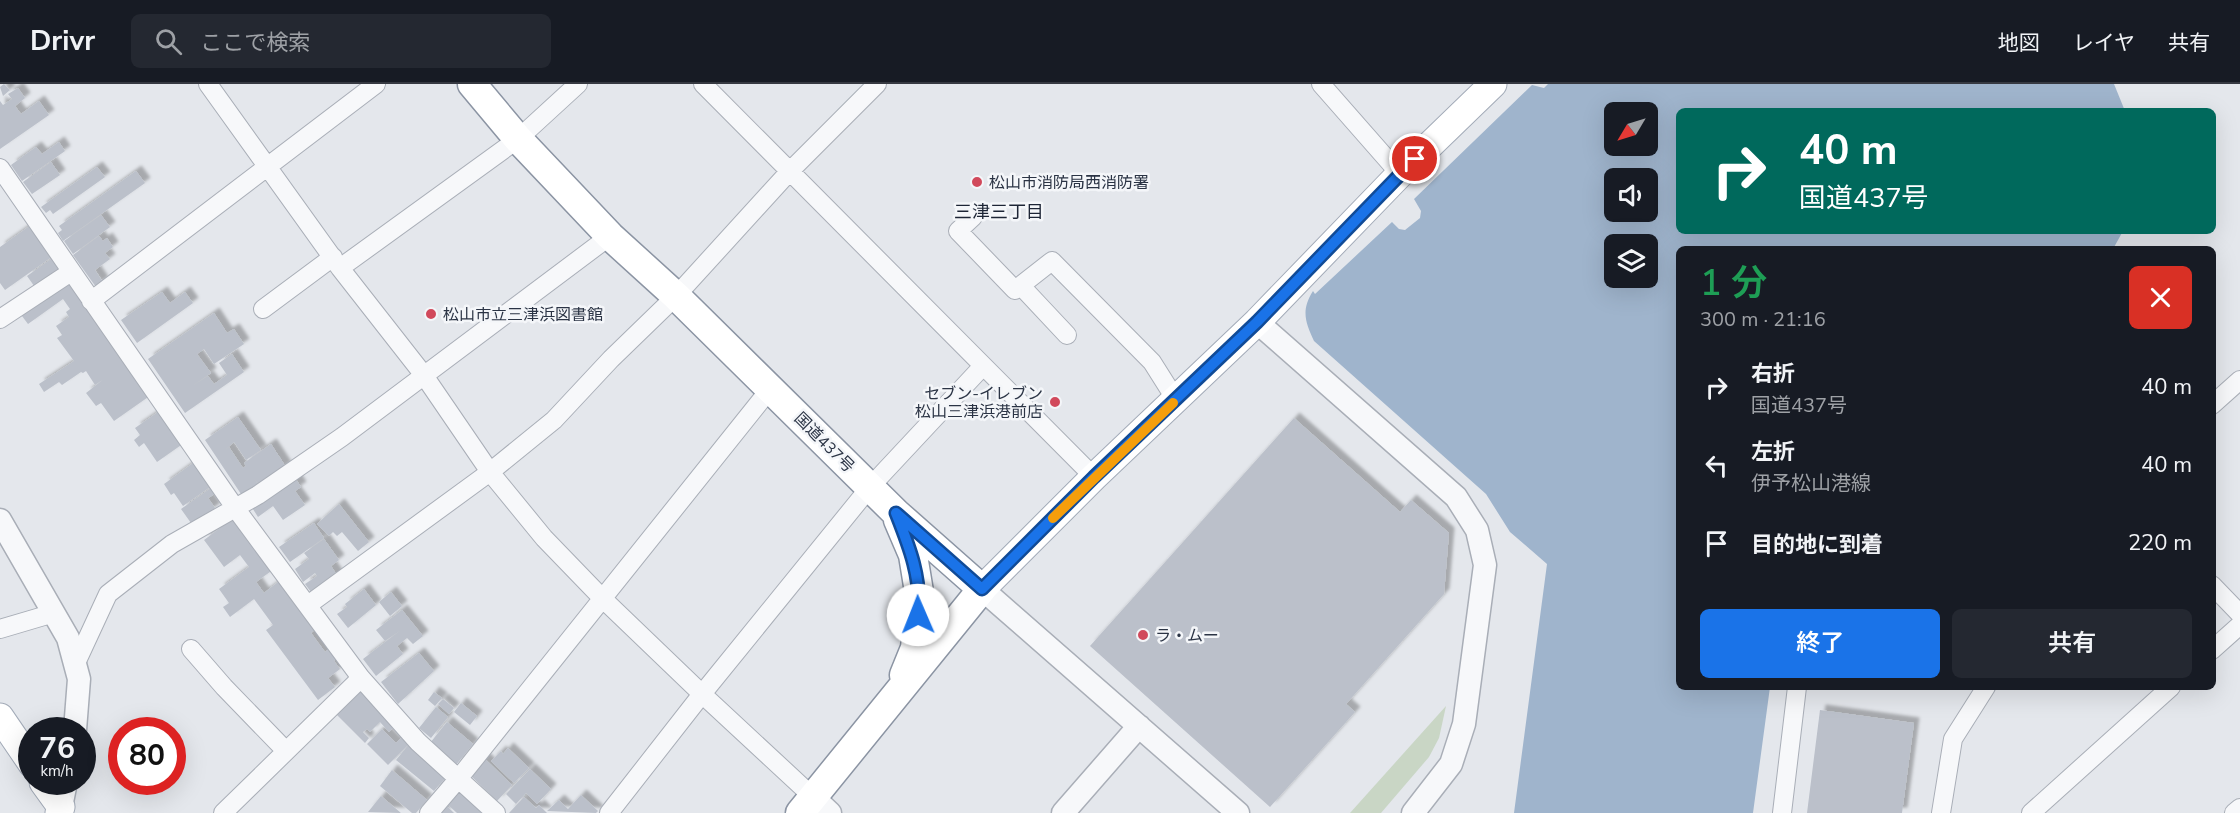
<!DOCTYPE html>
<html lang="ja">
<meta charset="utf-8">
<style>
:root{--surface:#171b24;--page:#242831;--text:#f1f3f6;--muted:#9ea1a6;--line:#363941;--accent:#1a73e8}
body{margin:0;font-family:"Nunito Sans","Noto Sans JP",sans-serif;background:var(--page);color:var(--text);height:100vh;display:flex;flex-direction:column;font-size:22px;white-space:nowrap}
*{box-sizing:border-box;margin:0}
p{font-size:20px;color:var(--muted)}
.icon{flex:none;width:33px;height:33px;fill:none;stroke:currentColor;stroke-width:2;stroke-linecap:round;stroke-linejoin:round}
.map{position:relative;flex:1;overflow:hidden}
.details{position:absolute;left:1676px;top:162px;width:540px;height:444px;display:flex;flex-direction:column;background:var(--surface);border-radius:9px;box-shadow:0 6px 24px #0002}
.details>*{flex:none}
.guide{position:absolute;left:1676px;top:24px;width:540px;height:126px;border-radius:9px;box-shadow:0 6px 24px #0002;background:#00695c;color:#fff;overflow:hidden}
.needle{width:39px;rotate:232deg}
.fabs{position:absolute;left:1604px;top:18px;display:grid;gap:12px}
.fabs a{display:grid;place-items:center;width:54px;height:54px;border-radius:9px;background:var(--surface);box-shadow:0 6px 24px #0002;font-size:30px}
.speed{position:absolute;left:18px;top:633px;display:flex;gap:12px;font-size:30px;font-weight:700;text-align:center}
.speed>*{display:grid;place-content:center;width:78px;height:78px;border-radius:50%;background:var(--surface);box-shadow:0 6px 24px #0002;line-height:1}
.speed small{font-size:15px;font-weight:400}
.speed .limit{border:9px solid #d22;background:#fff;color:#111}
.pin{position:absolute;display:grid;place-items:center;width:51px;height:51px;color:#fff;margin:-26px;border:3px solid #fff;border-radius:50%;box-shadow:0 2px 6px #0007}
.me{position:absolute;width:66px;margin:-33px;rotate:359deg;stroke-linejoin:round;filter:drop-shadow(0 0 4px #0008)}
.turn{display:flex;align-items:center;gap:21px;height:126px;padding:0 24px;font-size:27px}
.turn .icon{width:78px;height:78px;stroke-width:2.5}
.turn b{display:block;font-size:42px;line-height:51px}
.round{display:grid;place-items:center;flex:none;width:63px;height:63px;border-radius:9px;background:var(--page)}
.summary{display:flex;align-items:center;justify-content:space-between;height:102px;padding:0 24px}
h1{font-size:36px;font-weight:600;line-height:45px;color:#1e9e55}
.button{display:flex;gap:12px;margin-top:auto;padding:12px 24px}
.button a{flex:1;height:69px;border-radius:9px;background:var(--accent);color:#fff;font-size:24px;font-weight:600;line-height:69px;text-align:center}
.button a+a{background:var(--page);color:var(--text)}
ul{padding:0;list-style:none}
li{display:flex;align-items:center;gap:18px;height:78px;padding:0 24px}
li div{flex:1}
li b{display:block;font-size:22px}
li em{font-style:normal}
header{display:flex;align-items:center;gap:36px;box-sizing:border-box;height:84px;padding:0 30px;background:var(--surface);border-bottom:2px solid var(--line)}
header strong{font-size:28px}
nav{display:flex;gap:33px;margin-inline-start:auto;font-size:21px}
.search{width:420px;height:54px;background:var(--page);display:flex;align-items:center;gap:15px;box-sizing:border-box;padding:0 21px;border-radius:9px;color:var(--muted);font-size:22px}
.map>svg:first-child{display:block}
</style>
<header>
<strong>Drivr</strong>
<div class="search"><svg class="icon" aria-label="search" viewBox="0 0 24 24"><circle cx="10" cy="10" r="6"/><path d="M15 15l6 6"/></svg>ここで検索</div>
<nav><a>地図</a><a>レイヤ</a><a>共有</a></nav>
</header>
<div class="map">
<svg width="2240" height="729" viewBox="0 0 2240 729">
<defs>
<filter id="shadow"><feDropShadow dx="5.5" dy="-5.5" stdDeviation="1.5" flood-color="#0004"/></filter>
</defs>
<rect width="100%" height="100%" fill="#e4e7ec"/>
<path fill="#c9d6c5" d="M1446,622L1439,654L1429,673L1381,729H1350Z"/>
<path fill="#9fb4cc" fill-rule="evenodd" d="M1548,0H2114L2125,27H1678V147H2123L2113,165H1678V603H1770L1753,729H1514L1547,480L1510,448L1486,410L1314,257C1305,238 1301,226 1313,207L1315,210L1392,138L1399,145L1405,146L1420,134L1421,127L1414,115L1532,1L1544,4ZM1614,28H1647V62H1614ZM1614,94H1647V128H1614ZM1614,160H1647V194H1614Z"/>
<path fill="#bbc0ca" filter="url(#shadow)" d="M4,0L10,6L3,12L0,3Z
M18,4L25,14L15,22L21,30L39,17L49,31L0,65V17L3,21L12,15L8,10Z
M59,58L65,67L22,97L11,81L36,63L42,70Z
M51,78L60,91L32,110L23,98Z
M97,83L105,93L53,130L50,126L46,129L41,123Z
M136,87L145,99L63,157L58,149L62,146L59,142Z
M101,131L110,143L73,170L64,157Z
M31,141L53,172L5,206L0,199V163Z
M99,152L103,157L107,154L113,163L105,169L110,175L95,186L103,198L96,203L73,171Z
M54,173L64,187L37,206L27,192Z
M69,193L151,311L114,337L101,319L96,322L86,309L104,295L95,301L86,287L83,289L81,288L62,301L59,298L44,308L39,300L74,277L57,254L62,251L56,242L69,233L66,228L70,225L63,215L28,240L19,228Z
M162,208L170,219L185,208L193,219L137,259L121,236Z
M214,229L227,249L234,245L244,260L214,280L204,265L197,270L211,289L192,302L208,292L214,300L227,291L219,279L232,270L244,288L185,329L148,275Z
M161,326L184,359L157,378L144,359L139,363L134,356L140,351L135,344Z
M238,333L261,366L246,376L234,358L224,367L229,363L243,384L246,382L244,379L271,360L286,383L260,401L254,395L259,402L243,413L205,356Z
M1294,334L1400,428L1411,416L1449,449L1444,510L1346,620L1355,628L1270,723L1090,562Z
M196,377L213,401L183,422L174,409L171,411L164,400Z
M294,392L301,403L295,407L305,421L283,436L273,422L258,433L251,422Z
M214,402L218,408L208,414L215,424L207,430L196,446L181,425Z
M339,420L369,458L358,467L342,448L337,452L333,448L329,452L317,440Z
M235,433L274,485L256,498L264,509L282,495L318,543L311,549L325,568L332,563L339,572L334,577L340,585L328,594L335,603L318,616L266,546L273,541L254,515L230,533L223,523L229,519L219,505L249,483L240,471L224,483L204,456Z
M314,439L324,454L290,478L279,463Z
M324,455L339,476L331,482L339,494L314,512L305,500L317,492L315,489L303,498L295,485L309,475L304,469Z
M364,505L376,521L348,544L337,530L347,523L345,520Z
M391,508L402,522L390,532L379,518Z
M402,526L423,552L413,560L407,554L397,562L403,570L376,592L363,575L401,546L385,557L376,546Z
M419,569L434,587L398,620L381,598Z
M358,600L397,640L389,648L380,638L370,648L367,645L363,648L369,654L365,659L332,626Z
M434,608L442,614L435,622L428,616Z
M443,615L454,624L449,630L438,620Z
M461,619L477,632L470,641L454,628Z
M436,623L448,633L431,654L419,644Z
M1820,626L1914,639L1902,729H1807Z
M447,638L473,660L456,681L430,659Z
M382,645L396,659L401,654L408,661L388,681L367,660Z
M410,659L448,691L434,707L396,676Z
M508,664L529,684L514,699L491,677L501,667L503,670Z
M484,674L512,701L497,717L469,690Z
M530,685L551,705L537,720L526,709L516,720L506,710Z
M392,686L427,716L416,729H412L380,702Z
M462,703L489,729H457L446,719Z
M581,711L598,727L596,729L547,727L559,716L568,725Z
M381,712L401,729L368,728Z
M524,713L536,724L539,721L547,729H509Z
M445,720L454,729H437Z"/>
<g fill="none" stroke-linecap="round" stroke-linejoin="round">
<defs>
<path id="minor" d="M208,0L340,184L423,290L490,388L544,454L602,514L702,610L813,713
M703,0L1094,393
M1321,0L1400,90
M0,84L236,425L361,594L418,658L496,729
M973,133L958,147L1015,206L1052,177L1152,278L1176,316
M340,184L518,55L578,0
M1021,202L1067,251
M91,217L376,0
M263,225L333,173
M0,235L71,188
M2212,321L2240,296
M2212,501L2240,530
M308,521L490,388L554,336L611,275L676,212L789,88L877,0
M0,545L54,529
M191,565L224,603L286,667
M2212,566L2240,541
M76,579L108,510L172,460L258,411L342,353L610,152
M223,729L361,594
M429,729L459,694L770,305
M609,729L702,610L870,403L983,282
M1782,729L1797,603
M1941,729L1953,655L1986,603
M2031,729L2171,603
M2234,729L2240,724"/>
<path id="tertiary" d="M1257,238L1456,413L1477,446L1485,481L1464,640L1451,680L1413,729
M0,436L68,554L79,595L75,646
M982,505L1238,729
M813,713L830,729
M61,723L66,698
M1063,729L1139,642"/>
<path id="primary" d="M982,505L1094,393L1257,238L1400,90L1493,0
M0,633L32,680
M43,698L61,723L59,729"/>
<path id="trunk" d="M472,0L518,55L610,152L676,212L896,429L982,505L800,729
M898,436L913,471L920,514L915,564L904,591"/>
</defs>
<use href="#minor" stroke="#a9aeb7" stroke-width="20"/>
<use href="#tertiary" stroke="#a9aeb7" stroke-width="25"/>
<use href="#primary" stroke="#a3abb8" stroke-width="29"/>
<use href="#trunk" stroke="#8b94a3" stroke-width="31"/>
<use href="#minor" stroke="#f7f8fa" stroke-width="18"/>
<use href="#tertiary" stroke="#f7f8fa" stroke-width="22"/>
<use href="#primary" stroke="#fff" stroke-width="27"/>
<use href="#trunk" stroke="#fff" stroke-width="28"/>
</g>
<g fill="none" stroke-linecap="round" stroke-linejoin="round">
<defs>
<path id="route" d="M918,531C922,494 909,462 896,429L982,505L1094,393L1257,238L1415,75"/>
</defs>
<use href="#route" stroke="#114b97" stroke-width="15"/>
<use href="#route" stroke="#1a73e8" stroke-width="10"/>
<path stroke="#f59e0b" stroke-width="10" d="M1053,434L1173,319"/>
</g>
<g fill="#d1495b" stroke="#f4f6f9" stroke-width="2">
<circle cx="977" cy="98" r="6"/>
<circle cx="431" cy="230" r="6"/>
<circle cx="1055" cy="318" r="6"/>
<circle cx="1143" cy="551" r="6"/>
</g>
<g text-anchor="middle" stroke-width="5" stroke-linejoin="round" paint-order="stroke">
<g font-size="16" fill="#2b3445" stroke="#f4f6f9" text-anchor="start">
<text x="989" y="104">松山市消防局西消防署</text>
<text x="443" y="236">松山市立三津浜図書館</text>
<text x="1043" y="315" text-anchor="end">セブン-イレブン<tspan x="1043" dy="18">松山三津浜港前店</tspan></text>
<text x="1155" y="557">ラ・ムー</text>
</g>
<g font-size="16" fill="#2b3445" stroke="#f4f6f9">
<text transform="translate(825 358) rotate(45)" y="6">国道437号</text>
</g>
<g font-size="18" fill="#1d2536" stroke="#f4f6f9">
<text x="999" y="134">三津三丁目</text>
</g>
</g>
</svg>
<div class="fabs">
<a><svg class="needle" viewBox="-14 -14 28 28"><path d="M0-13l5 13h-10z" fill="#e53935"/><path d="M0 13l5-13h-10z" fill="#9ea1a6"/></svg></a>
<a><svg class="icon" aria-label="sound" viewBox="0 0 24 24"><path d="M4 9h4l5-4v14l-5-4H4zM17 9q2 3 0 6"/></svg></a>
<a><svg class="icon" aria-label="layers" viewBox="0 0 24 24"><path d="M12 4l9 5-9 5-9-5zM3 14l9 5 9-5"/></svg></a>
</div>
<div class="speed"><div>76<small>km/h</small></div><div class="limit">80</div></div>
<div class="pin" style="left:1415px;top:75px;background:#d93025"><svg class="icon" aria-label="arrive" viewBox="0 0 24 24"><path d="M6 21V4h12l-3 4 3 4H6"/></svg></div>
<svg class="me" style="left:918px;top:531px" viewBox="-20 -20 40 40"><circle r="19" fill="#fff"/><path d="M0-13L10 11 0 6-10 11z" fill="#1a73e8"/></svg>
<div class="guide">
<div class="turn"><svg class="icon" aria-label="right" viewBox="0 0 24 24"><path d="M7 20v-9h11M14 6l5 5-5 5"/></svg><div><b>40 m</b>国道437号</div></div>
</div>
<section class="details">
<div class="summary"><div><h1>1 分</h1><p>300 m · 21:16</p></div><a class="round" style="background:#d93025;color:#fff"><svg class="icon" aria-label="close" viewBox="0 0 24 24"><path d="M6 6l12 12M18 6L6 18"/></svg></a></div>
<ul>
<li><svg class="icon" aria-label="right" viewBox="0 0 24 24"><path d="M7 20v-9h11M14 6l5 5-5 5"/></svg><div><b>右折</b><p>国道437号</p></div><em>40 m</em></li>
<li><svg class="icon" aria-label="left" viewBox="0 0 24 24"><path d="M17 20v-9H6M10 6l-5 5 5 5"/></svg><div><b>左折</b><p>伊予松山港線</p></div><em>40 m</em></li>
<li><svg class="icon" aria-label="arrive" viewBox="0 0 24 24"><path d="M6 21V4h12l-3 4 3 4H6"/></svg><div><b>目的地に到着</b></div><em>220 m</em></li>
</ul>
<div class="button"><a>終了</a><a>共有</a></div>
</section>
</div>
